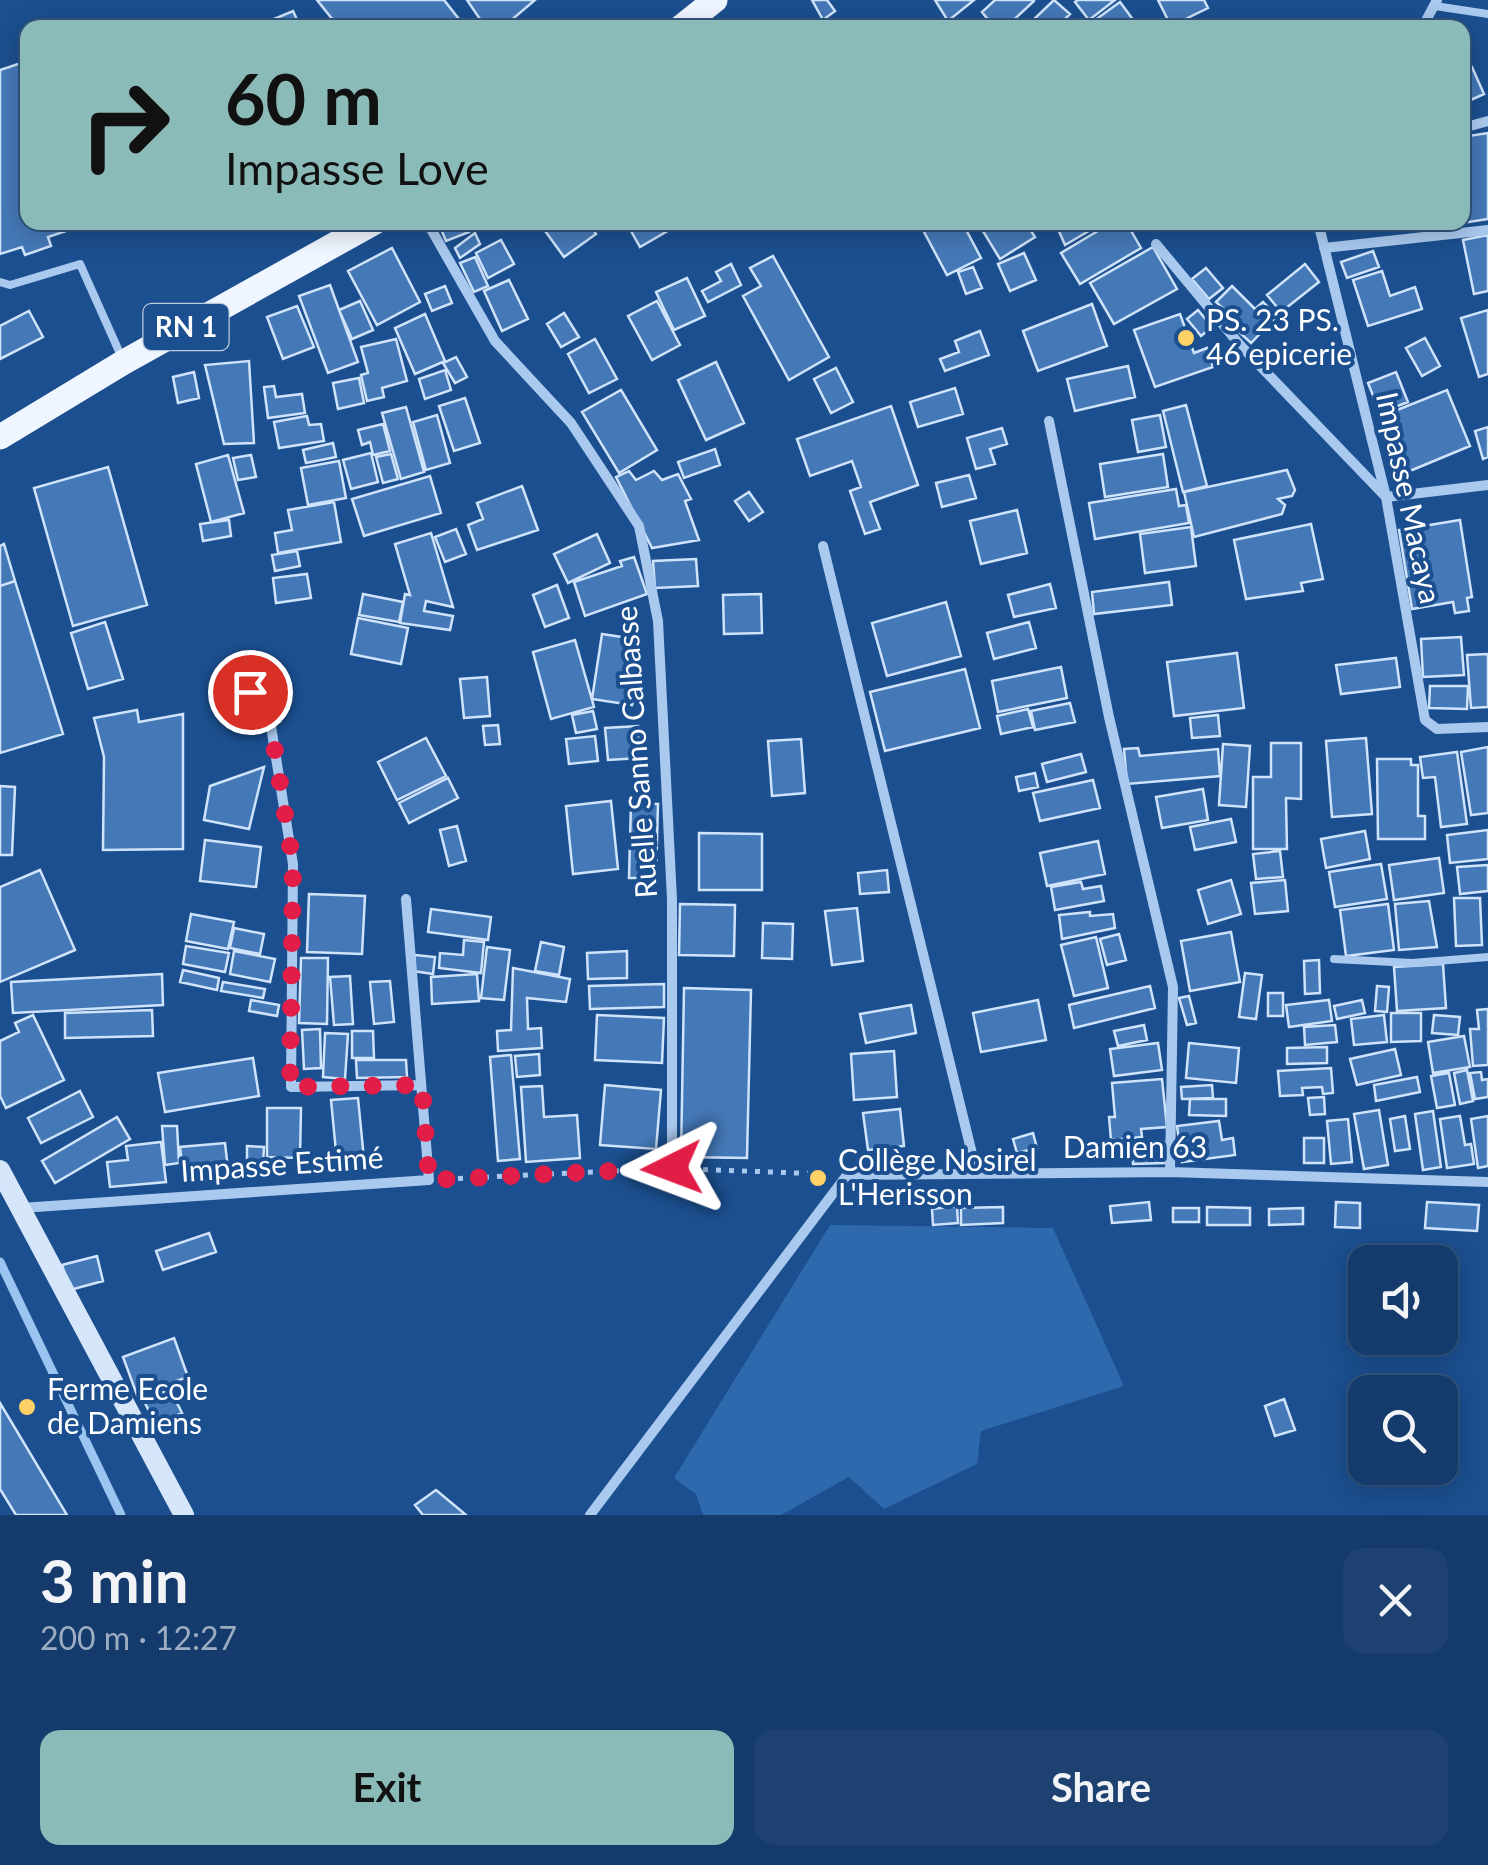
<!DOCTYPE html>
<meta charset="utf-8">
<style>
:root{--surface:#143b6b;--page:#1d4271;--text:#f1f3f6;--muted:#9dadc1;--line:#33557e;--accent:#8bbbb9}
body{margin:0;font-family:Lato,sans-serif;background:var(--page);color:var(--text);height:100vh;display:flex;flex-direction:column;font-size:38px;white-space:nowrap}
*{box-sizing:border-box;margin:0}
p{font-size:32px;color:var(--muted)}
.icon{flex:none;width:55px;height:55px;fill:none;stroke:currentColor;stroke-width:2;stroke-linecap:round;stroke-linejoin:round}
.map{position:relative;height:1515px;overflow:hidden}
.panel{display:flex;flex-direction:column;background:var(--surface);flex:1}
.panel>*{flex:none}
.banner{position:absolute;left:20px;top:20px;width:1450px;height:210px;border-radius:20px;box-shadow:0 5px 25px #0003,0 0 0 2px var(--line);background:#8bbbb9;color:#111;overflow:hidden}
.controls{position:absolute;left:1348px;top:1245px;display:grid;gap:20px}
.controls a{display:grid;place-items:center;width:110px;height:110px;border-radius:20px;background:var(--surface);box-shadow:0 5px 25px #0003,0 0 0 2px var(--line);font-size:50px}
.pin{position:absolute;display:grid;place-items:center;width:85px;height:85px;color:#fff;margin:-42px;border:5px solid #fff;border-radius:50%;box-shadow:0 2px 10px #0007}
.me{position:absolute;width:110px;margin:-55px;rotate:267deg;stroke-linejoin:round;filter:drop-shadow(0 0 8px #0008)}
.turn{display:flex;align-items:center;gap:35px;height:210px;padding:0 40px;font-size:45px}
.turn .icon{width:130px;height:130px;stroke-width:2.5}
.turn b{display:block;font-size:70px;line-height:85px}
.round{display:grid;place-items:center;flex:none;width:105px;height:105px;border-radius:20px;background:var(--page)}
.overview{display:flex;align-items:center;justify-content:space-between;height:170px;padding:0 40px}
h1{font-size:60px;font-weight:700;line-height:75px}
.action{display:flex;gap:20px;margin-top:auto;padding:20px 40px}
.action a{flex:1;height:115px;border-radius:20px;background:var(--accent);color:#111;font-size:40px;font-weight:700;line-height:115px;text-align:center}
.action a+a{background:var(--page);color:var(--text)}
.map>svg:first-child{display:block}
</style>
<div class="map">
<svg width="1488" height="1515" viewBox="0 0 1488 1515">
<rect width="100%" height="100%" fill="#1b4f8f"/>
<path fill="#2e69ad" d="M830,1225L1053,1228L1124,1386L981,1431L977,1464L884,1509L849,1477L781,1515H703L696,1494L674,1478Z"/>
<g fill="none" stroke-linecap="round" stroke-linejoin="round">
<path stroke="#9cc4f0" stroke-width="9" d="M0,1262L121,1515"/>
</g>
<path fill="#4478b7" stroke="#cfe3fa" stroke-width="2.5" d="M317,0H444L466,28H349L345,23L337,25Z
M467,0H535L502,28H486Z
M812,0H827L835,11L823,20Z
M935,0H974L948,21Z
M995,0H1034V1L1005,28H995L982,12Z
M1054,0L1070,14L1056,28H1040L1033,20Z
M1078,0H1115L1089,20L1075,2Z
M1158,0H1204L1208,8L1171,26Z
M1120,2L1134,21L1124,28H1094L1091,23Z
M293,11L301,28H278L274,19Z
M27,61L28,222H80L81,226L48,237L51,246L25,255L22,247L0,254V70Z
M1472,67L1484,94L1464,103L1462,71Z
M1488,133V219L1449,225L1462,222V137Z
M438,222H465L469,232L446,241Z
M551,222H588L596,234L564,257L543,228Z
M626,222H683L640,247Z
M937,222H962L981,258L947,275L923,230Z
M1034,222L1028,226L1035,237L1000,259L978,223Z
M1055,222H1104L1065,245Z
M1113,222H1126L1141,248L1080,284L1061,253Z
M475,233L480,244L460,258L455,248Z
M1488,235V291L1474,294L1463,240Z
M501,240L514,264L488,278L476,253Z
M1153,247L1177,289L1114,324L1090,283Z
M392,248L420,302L377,325L348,271Z
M1373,251L1379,267L1347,278L1341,262Z
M1024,253L1036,280L1010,291L998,264Z
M773,256L829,357L789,380L743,296L761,286L750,268Z
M475,257L488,286L474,292L460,263Z
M731,264L741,285L708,302L702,291L721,281L716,272Z
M1305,264L1319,282L1281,312L1267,295Z
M973,267L982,288L966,294L958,272Z
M1206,268L1223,288L1209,299L1192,279Z
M1382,271L1390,296L1415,287L1422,309L1368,326L1353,280Z
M687,278L705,316L674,330L656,292Z
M509,280L528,319L502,331L484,291Z
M330,285L358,362L328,373L299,296Z
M445,286L452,303L432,311L425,294Z
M1232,286L1255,309L1263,302L1277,316L1251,343L1237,330L1241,325L1216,302Z
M360,301L373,330L352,339L339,310Z
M657,301L680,345L652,360L628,316Z
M1092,304L1107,346L1038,371L1023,331Z
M297,306L314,347L283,359L267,317Z
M1198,310L1212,327L1201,336L1187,319Z
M1488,310V374L1479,377L1461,318Z
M29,311L43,337L0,359V326Z
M564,313L579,337L561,347L547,324Z
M425,314L445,361L415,374L395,328Z
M1180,314L1194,353L1207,348L1213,367L1155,387L1134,330Z
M980,331L989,355L945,371L940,359L959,352L955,341Z
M1425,338L1440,366L1422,376L1406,348Z
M396,339L407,381L382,388L384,397L367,401L361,375L368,373L361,347Z
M595,339L617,379L589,393L568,354Z
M456,357L467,377L455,383L443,363Z
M249,361L254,443L224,444L205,365Z
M716,362L744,423L706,440L678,380Z
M1128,366L1135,397L1075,411L1067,379Z
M836,368L853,402L831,413L814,379Z
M445,370L451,390L425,399L419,379Z
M194,372L199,398L178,403L173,377Z
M1396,372L1408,402L1380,413L1368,383Z
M359,378L364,403L338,409L333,383Z
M274,386L276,397L302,394L305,413L268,418L264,387Z
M955,388L963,414L918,427L910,402Z
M621,390L657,450L619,473L582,412Z
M1447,390L1470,446L1405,473L1382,416Z
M465,398L480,443L454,451L439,406Z
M1186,405L1207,486L1183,492L1163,411Z
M891,406L918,485L870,502L880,529L865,534L850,491L861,487L852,461L810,476L797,439Z
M406,407L424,472L401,479L382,413Z
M437,415L450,463L426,470L413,422Z
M1160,415L1166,447L1138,452L1132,420Z
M307,416L309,425L321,424L324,441L279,448L274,422Z
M383,424L390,451L373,455L370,442L362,445L358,430Z
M1488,427V457L1483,459L1475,431Z
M1002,428L1007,444L990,449L995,464L976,469L967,438Z
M333,443L336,457L306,463L303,450Z
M715,449L720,465L684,478L678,462Z
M371,453L378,482L351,489L343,460Z
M391,454L398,479L383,483L376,457Z
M1163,454L1168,487L1105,497L1100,464Z
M228,455L244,513L211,522L196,464Z
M251,455L256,477L238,480L233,458Z
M339,461L346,498L308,505L301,468Z
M108,467L147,605L73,626L34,488Z
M1287,470L1295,490L1292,496L1278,499L1285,505L1282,514L1194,537L1184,492Z
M629,471L636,480L654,471L662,480L678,474L691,499L685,501L699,540L652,548L616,477Z
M969,475L976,498L942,507L936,483Z
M430,476L441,513L364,536L352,499Z
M522,486L538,530L477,550L468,525L483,519L477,503Z
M1176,489L1179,506L1186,505L1189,523L1095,539L1089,503Z
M749,492L763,512L749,521L735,501Z
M334,502L341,542L278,553L275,533L292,530L288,510Z
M1017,510L1027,553L981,564L970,521Z
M229,520L231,536L203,541L200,524Z
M1460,520L1472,597L1467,598L1469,611L1455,613L1453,602L1412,609L1399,530Z
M1311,524L1323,579L1301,583L1303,591L1246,599L1234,540Z
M1191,527L1196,566L1145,573L1140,534Z
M456,529L466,554L445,562L435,537Z
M431,533L453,607L426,601L424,611L453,616L450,630L400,623L405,594L410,595L395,544Z
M597,534L610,563L568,583L554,554Z
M4,544L15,581L0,586V546Z
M297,551L300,566L275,571L272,555Z
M634,557L647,594L585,616L574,582L622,566L620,561Z
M696,559L698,586L655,588L653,561Z
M307,574L311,598L276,603L273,578Z
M15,581L63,734L0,753V586Z
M1169,582L1172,605L1094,614L1092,592Z
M1050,584L1056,608L1014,617L1008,595Z
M557,585L569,618L545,627L533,595Z
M363,594L403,602L399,622L359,615Z
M761,594L762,633L724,634L723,595Z
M946,602L961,656L887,676L872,623Z
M358,618L408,628L401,664L351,654Z
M105,622L123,679L88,689L71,633Z
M1029,622L1036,648L994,659L987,633Z
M602,634L642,640L632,705L592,699Z
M1461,637L1464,675L1423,677L1421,639Z
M575,640L594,707L551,719L533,652Z
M1237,653L1244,708L1174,716L1167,662Z
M1488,654V707L1471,708L1467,655Z
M1396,658L1400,687L1341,694L1336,665Z
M1061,667L1067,698L998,712L992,681Z
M965,669L980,728L885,751L870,692Z
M487,677L490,716L464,718L460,679Z
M1430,686H1468L1467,709L1429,708Z
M1070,703L1075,722L1035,730L1031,711Z
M1028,709L1033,727L1001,734L997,716Z
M137,710L139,722L183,714V849L103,850L104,757L94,718Z
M593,711L597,729L576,733L572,715Z
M1218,715L1220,736L1192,738L1190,718Z
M498,725L500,744L485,745L483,726Z
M638,726L640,758L608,760L605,728Z
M595,736L598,761L569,764L566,739Z
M426,738L446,776L397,800L378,762Z
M1366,738L1372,814L1332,817L1326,741Z
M801,739L805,793L772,796L768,741Z
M1271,743H1301V799L1286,798L1287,849H1253V777H1271Z
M1223,744L1250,746L1246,807L1219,805Z
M1488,747V813L1471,815L1461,752Z
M1138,748L1140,756L1218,749L1220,776L1127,784L1124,749Z
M1457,752L1467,824L1441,827L1435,777L1423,778L1420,757Z
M1081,754L1086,772L1047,782L1042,764Z
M1377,759H1411V765H1418V816H1425V839H1378Z
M264,767L249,829L204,820L210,786Z
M1035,773L1038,787L1019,791L1016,777Z
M448,778L458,798L409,823L399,803Z
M1093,780L1100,808L1040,821L1033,793Z
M0,786L15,787L12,855H0Z
M1203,789L1208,820L1162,828L1156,797Z
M611,801L618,869L573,874L566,806Z
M631,803L658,804L656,878H629Z
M1231,819L1236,842L1195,850L1190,827Z
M457,826L466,861L449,866L440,830Z
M1488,830V859L1450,863L1447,835Z
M1365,831L1370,859L1326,868L1321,839Z
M699,833L762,834V890H699Z
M205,840L261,847L256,887L200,881Z
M1098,841L1105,874L1047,886L1040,853Z
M1280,851L1283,877L1256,879L1253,854Z
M1439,858L1444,893L1394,900L1389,865Z
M1381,864L1387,899L1335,907L1329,872Z
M1488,865V891L1460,894L1457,867Z
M40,870L75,950L0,982V887Z
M887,870L889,892L860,894L858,873Z
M1231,880L1241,914L1208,924L1198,890Z
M1285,880L1288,911L1255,914L1251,883Z
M1081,882L1083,889L1101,886L1104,901L1055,910L1051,887Z
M309,894L365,896L362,954L307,952Z
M1454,898H1480L1482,945L1456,946Z
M1429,901L1437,947L1399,950L1395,904Z
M680,904L735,905L734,956L679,955Z
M1388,904L1394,950L1346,956L1340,910Z
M857,908L863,961L832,965L825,911Z
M431,909L491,917L488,940L428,932Z
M1090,912V916L1113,914L1115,928L1062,939L1059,915Z
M191,914L234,922L228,949L186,941Z
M763,923L793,924L792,959L762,958Z
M234,928L264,934L260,954L230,948Z
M1231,932L1240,982L1190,991L1181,941Z
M1119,934L1126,960L1107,965L1100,939Z
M1096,937L1108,988L1074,996L1061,945Z
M464,940L484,942L481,973L439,968L440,953L463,955Z
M541,942L564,947L559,975L535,971Z
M186,946L229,953L225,972L183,964Z
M487,947L510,950L504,1000L481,998Z
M234,951L275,959L270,982L230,974Z
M627,951V978L588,979L587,953Z
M415,955L435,957L433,974L413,971Z
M301,958H328L327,1024L299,1023Z
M1319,960L1320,993L1305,994L1304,961Z
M1443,964L1446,1008L1397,1011L1394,967Z
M513,968L570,979L566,1002L527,998L528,1029L541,1028L542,1048L498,1051L497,1031L511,1030Z
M183,970L219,978L217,990L180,982Z
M1245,973L1262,975L1256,1019L1239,1017Z
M162,974L163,1005L13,1013L11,982Z
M477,974L479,1001L432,1004L431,977Z
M350,976L353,1024L334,1025L330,977Z
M390,981L394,1022L374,1024L370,982Z
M223,982L265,989L263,998L221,991Z
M664,984V1007L590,1009L589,986Z
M1150,986L1155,1008L1074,1028L1069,1005Z
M1377,986L1389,987L1387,1012L1375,1011Z
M684,988L751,990L747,1158L681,1157Z
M1268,993H1283V1016H1268Z
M1189,996L1196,1023L1187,1025L1179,998Z
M251,1000L279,1005L277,1016L249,1011Z
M1038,1000L1046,1040L981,1052L973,1013Z
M1329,1000L1332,1021L1289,1027L1286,1005Z
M1362,1000L1365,1013L1337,1019L1334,1006Z
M911,1005L916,1033L866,1043L860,1014Z
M1488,1009V1065L1473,1066L1470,1029H1479L1477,1010Z
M152,1010L153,1036L65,1038V1013Z
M1391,1013H1421V1041L1391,1042Z
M33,1015L64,1080L6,1108L0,1096V1041L19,1032L15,1023Z
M597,1015L664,1018L662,1063L595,1060Z
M1384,1015L1387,1042L1354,1045L1351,1019Z
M1434,1015L1460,1017L1458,1035L1432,1033Z
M1144,1025L1147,1040L1118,1046L1114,1031Z
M1335,1025L1337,1042L1305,1045L1304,1027Z
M320,1029L321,1068L304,1069L302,1030Z
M352,1031H373L374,1058H352Z
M325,1033L348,1034L345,1079L323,1077Z
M1464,1036L1470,1067L1433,1073L1428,1042Z
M1158,1043L1162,1070L1114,1076L1110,1049Z
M1189,1043L1239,1048L1236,1083L1186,1078Z
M1327,1047V1063L1287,1064V1048Z
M1395,1049L1401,1075L1357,1085L1350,1059Z
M894,1051L897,1097L854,1100L851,1054Z
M539,1054L540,1075L517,1077L515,1056Z
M511,1055L520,1159L498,1161L490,1057Z
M253,1058L259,1096L165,1112L158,1073Z
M356,1060H406L407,1077L357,1078Z
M1331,1068L1333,1093L1323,1094L1322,1087L1302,1088L1303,1095L1280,1096L1278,1071Z
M1467,1070L1473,1101L1460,1104L1454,1073Z
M1481,1072L1482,1080L1488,1079V1097L1475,1099L1470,1073Z
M1449,1073L1455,1105L1437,1108L1431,1076Z
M1417,1077L1420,1092L1376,1101L1374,1085Z
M1162,1079L1167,1127L1141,1129L1142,1137L1111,1140L1109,1117H1115L1112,1083Z
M605,1085L661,1090L656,1149L600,1145Z
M1212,1085L1213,1098L1182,1099L1181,1087Z
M542,1086L544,1117L577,1115L580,1158L526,1162L521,1087Z
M80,1091L93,1117L41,1143L28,1118Z
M1324,1097L1325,1114L1310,1115L1308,1098Z
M358,1098L364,1159L337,1162L331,1100Z
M1190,1099H1226V1116L1189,1115Z
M267,1108H301L300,1158L267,1157Z
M900,1109L904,1146L868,1150L863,1113Z
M1379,1110L1388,1165L1364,1169L1354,1114Z
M1433,1111L1441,1167L1423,1170L1415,1114Z
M1405,1116L1410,1149L1395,1151L1390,1119Z
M1460,1116L1465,1145L1471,1144L1474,1164L1447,1168L1440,1119Z
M1488,1116V1166L1478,1168L1471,1119Z
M117,1117L130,1139L55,1183L42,1161Z
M1348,1119L1352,1162L1331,1164L1327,1121Z
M1219,1121L1222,1140L1233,1138L1235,1155L1182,1162L1177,1126Z
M162,1126H177L179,1163L165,1165Z
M1033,1133L1037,1148L1017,1153L1013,1139Z
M1304,1138H1324V1163H1304Z
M161,1142L166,1182L110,1187L107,1162L128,1160L126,1146Z
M1164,1142L1165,1163L1133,1164L1132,1143Z
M225,1143L228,1169L183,1174L180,1147Z
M247,1146L264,1147L263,1165L247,1164Z
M1149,1202L1151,1220L1112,1223L1110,1206Z
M1336,1202L1360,1203V1228L1335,1227Z
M1427,1202L1479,1205L1477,1231L1425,1228Z
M957,1206L958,1223L933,1225L932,1209Z
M1003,1207V1223L961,1225V1208Z
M1207,1207L1250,1208V1225H1207Z
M1173,1208H1199V1222H1173Z
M1303,1208V1224L1269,1225V1209Z
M209,1233L216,1252L163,1270L156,1251Z
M97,1256L103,1281L70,1290L62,1265Z
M174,1338L188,1377L137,1395L123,1357Z
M170,1389L182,1413L156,1425L144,1401Z
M1284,1399L1295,1430L1275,1436L1265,1406Z
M0,1403L67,1515H16L0,1489Z
M436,1490L466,1515H423L415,1505Z"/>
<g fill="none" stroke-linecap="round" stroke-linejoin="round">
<path stroke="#a9c9ee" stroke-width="5" stroke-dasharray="5 8" stroke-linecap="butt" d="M690,1169L824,1174
M445,1179L654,1169"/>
<path stroke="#a9c9ee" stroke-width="8" d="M1435,6L1488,14
M0,282L10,285L80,264L122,358
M1334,959L1412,963L1488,957"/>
<path stroke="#a9c9ee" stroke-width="10" d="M1422,28L1437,0
M1462,128L1488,121
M427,222L495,341L571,423L639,526L658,621L672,899V1168
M1318,222L1386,497L1425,720L1437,729L1488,727
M1156,244L1240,345L1386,497L1488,485
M1324,248L1488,230
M1049,421L1109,717L1173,987L1170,1172
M823,546L977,1174
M250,691L270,720L293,864L291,1087L421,1085
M21,1208L429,1180L406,899
M590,1515L847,1175L1170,1172L1488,1182"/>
<path stroke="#d6e6fa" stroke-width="20" d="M0,1170L184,1515"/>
<path stroke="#f0f6ff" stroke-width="25" d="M680,28L715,0
M0,437L124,362L375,222"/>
</g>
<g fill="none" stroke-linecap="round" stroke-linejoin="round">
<path stroke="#e11d48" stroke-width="18" stroke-dasharray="0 32.4" d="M250,692L270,720L293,864L290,1087L422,1085L429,1180L672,1168"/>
</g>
<g fill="#ffd166" stroke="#1b4f8f" stroke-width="4">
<circle cx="1186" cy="338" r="10"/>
<circle cx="818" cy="1178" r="10"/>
<circle cx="27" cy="1407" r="10"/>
</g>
<g text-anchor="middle" stroke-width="8" stroke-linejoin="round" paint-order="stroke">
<rect fill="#1b4f8f" stroke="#bbcadd" stroke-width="2.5" x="143.5" y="304" width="85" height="46" rx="8"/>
<g font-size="28" font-weight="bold" fill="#fff">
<text x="186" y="337">RN 1</text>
</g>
<g font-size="30" fill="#fff" stroke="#1b4f8f" text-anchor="start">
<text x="1206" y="331">PS. 23 PS.<tspan x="1206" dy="34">46 epicerie</tspan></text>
<text x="838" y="1171">Collège Nosirel<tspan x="838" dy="34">L'Herisson</tspan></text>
<text x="47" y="1400">Ferme Ecole<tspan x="47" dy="34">de Damiens</tspan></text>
</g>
<g font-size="30" fill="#fff" stroke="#1b4f8f">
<text transform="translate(1408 498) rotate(78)" y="10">Impasse Macaya</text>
<text transform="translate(637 752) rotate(-94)" y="10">Ruelle Sanno Calbasse</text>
<text x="1135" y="1158">Damien 63</text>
<text transform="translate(282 1165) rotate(-4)" y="10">Impasse Estimé</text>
</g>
</g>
</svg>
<div class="controls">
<a><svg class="icon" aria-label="sound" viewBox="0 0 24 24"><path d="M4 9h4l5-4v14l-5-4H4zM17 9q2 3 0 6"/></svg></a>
<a><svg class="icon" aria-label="search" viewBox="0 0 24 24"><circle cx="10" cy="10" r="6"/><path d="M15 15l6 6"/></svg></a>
</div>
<div class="pin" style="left:250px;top:692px;background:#d93025"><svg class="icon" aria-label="arrive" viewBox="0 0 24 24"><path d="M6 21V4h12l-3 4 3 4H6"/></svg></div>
<svg class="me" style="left:672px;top:1168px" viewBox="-20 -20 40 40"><path d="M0-17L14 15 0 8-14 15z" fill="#e11d48" stroke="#fff" stroke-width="4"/></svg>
<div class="banner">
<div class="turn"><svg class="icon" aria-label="right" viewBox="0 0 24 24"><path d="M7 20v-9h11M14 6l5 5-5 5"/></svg><div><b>60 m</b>Impasse Love</div></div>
</div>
</div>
<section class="panel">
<div class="overview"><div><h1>3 min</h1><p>200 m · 12:27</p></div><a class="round"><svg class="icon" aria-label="close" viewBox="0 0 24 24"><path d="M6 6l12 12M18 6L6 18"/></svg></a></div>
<div class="action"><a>Exit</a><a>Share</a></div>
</section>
